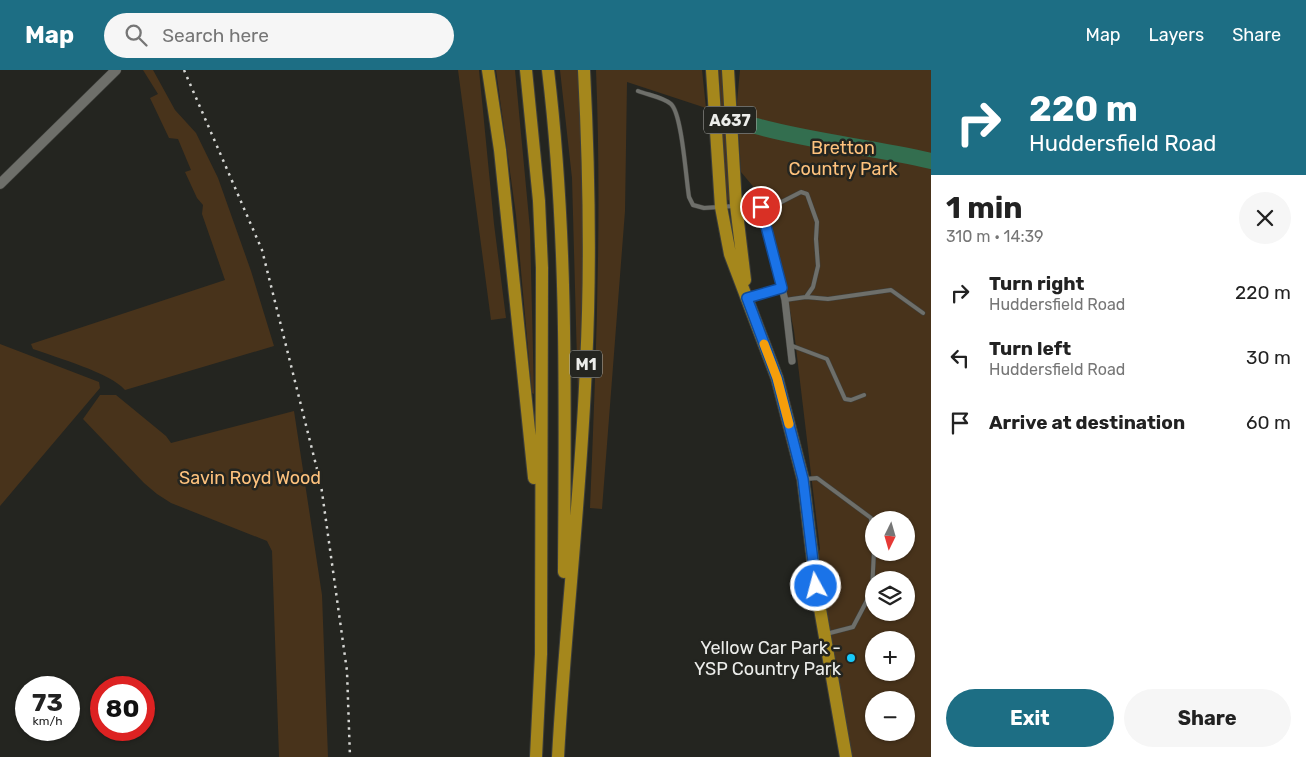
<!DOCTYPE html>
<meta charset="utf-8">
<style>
:root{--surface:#fff;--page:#f6f6f6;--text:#222;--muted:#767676;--accent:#1d6e84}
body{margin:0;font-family:Rubik,sans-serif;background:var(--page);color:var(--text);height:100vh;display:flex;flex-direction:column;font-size:19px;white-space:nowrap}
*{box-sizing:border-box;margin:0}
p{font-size:16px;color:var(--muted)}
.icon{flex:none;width:28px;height:28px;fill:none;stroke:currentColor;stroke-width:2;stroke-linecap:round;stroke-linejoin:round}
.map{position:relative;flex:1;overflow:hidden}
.details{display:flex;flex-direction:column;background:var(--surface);width:375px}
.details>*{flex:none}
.top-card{background:#1d6e84;color:#fff;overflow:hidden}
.needle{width:32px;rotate:185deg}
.buttons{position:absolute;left:865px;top:441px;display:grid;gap:10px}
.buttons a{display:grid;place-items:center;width:50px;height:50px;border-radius:50%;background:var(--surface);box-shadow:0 1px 4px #0004;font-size:25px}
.speed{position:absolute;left:15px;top:606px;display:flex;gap:10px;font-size:25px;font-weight:700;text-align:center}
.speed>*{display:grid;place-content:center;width:65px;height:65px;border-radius:50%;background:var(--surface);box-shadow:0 1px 4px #0004;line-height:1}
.speed small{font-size:12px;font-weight:400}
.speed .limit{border:8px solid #d22;background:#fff;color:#111}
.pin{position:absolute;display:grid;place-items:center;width:42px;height:42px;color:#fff;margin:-21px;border:2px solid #fff;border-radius:50%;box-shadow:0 1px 5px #0007}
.me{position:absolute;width:55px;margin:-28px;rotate:353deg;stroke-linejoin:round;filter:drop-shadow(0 0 4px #0008)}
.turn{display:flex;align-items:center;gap:18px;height:105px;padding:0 15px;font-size:22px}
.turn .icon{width:65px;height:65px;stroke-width:2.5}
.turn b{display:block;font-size:35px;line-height:42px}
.round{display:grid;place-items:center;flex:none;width:52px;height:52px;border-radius:26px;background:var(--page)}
.headline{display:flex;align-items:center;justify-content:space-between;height:85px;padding:0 15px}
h1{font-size:30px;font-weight:700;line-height:38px}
.primary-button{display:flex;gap:10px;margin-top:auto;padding:10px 15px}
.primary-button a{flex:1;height:58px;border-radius:30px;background:var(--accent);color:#fff;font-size:20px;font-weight:700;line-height:58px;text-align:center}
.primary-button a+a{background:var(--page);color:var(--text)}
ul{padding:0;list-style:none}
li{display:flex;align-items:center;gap:15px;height:65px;padding:0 15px}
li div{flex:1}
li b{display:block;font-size:19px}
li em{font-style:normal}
header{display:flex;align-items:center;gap:30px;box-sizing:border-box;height:70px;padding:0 25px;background:var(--accent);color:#fff}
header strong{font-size:24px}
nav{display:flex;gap:28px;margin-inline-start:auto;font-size:18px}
.search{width:350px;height:45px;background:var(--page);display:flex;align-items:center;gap:12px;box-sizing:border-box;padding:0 18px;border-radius:28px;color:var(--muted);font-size:19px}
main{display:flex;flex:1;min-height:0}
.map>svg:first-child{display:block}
</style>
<header>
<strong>Map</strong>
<div class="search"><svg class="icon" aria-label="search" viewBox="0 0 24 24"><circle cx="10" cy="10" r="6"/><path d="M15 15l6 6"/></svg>Search here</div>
<nav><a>Map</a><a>Layers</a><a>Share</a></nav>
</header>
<main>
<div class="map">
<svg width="931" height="687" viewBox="0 0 931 687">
<rect width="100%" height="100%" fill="#242520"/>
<path fill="#48331b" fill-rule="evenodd" d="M143,0H153L175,40L196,63L218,108L251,201L274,276L125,320C111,303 55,287 33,279L31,274L225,210L202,144L203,135L197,128L185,102L191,100L178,69L169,68L150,28L158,24Z
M458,0H479L494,154L506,248L491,250Z
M496,0H515L530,159L534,324L532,323L516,145Z
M560,0H579C586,109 585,218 578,327L572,108Z
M596,0H702L706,38L627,12L625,141L602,439L590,438C596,292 602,146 596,0Z
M719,0H724L730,131L726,129Z
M740,0H931V687H850L817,485L820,479L794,261L784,211L766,132L741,102L737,32ZM874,450H906V482H874ZM874,510H906V542H874ZM874,570H906V602H874ZM874,630H906V662H874Z
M0,274L99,312L100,318L0,436Z
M100,325H116L166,366L171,373L294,341L322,525L328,687H279L272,481L267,471L171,433L157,424L144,413L83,349Z"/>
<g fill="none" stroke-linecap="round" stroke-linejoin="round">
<path stroke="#336e4f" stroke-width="16" d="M756,56C813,72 873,77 931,91"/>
<defs>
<path id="lane" d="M638,21C648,25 663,27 671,34C682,44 686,109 689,127L693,135L704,138L734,136
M762,142L801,122L807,124L817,152L816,169L818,196L813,217L806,227L785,230
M806,227L828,229L891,220L923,243
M790,275L827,289L845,329L851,330L864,325
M806,409L817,408L871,448L874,479
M826,564L853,557L872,521L874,481"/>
<path id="street" d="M761,137L785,230L792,291
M747,228L782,218"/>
<path id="secondary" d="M0,114L116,0"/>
<path id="highway" d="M488,0L500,80L534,408
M526,0L539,131L542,198L541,584L536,687
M548,0C568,167 565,334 564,502
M712,0L721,137L730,184L777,308L803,409L816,516L846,687
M728,0L736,135L745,210
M558,687C565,556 581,426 586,295C591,197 589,98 584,0"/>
</defs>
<use href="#lane" stroke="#3e3f3b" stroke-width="5"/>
<use href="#street" stroke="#3e3f3b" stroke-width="8"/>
<use href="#secondary" stroke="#3e3f3b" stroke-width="11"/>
<use href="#highway" stroke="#3e3f3b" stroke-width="14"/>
<use href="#lane" stroke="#6e6f6a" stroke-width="4"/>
<use href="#street" stroke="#6e6f6a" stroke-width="7"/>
<use href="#secondary" stroke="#6e6f6a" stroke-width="10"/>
<use href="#highway" stroke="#a5871c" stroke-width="12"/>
<path stroke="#d6d7d4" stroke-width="2.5" stroke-dasharray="2.5 5" stroke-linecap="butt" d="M184,0L262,180L321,415L347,601L350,687"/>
</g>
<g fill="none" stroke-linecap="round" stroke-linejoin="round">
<defs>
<path id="route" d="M761,137L782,218L747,228L777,308L803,409L816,516"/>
</defs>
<use href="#route" stroke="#114b97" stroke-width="12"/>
<use href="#route" stroke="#1a73e8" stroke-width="9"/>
<path stroke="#f59e0b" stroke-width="9" d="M764,274L777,308L789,354"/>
</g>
<circle fill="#17cafb" stroke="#242520" stroke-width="2" cx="851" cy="588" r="5"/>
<g text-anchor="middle" stroke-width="5" stroke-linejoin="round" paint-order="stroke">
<g fill="#242520" stroke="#b0b1ad" stroke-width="1">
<rect x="704" y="36.5" width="52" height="27" rx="4"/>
<rect x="570" y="280.5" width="32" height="27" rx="4"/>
</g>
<g font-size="16" font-weight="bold" fill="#ecedea">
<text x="730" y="56">A637</text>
<text x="586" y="300">M1</text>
</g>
<g font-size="18" fill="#fec27d" stroke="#242520">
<text x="843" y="84">Bretton<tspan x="843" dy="21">Country Park</tspan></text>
<text x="250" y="414">Savin Royd Wood</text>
</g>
<g font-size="18" fill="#ecedea" stroke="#242520" text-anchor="end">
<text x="841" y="584">Yellow Car Park -<tspan x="841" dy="21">YSP Country Park</tspan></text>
</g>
</g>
</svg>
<div class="buttons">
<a><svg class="needle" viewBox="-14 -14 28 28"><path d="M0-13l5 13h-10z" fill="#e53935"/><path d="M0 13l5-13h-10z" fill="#767676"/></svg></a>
<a><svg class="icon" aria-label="layers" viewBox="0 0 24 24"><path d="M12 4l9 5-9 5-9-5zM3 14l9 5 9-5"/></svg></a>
<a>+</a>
<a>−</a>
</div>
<div class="speed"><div>73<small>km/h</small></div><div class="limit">80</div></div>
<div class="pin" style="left:761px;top:137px;background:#d93025"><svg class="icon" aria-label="arrive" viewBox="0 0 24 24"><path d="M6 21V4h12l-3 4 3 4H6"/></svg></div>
<svg class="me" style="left:816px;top:516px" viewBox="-20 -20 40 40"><circle r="17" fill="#1a73e8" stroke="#fff" stroke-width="3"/><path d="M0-11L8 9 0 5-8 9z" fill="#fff"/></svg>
</div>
<section class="details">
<div class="top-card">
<div class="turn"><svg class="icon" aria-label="right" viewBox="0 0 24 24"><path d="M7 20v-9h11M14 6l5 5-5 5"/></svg><div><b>220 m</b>Huddersfield Road</div></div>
</div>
<div class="headline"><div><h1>1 min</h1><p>310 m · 14:39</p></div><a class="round"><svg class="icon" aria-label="close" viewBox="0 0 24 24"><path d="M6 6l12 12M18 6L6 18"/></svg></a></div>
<ul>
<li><svg class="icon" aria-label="right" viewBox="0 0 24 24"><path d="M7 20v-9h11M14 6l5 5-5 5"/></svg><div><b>Turn right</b><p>Huddersfield Road</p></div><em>220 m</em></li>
<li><svg class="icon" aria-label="left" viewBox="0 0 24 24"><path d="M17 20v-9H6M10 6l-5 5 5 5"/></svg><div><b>Turn left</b><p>Huddersfield Road</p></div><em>30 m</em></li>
<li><svg class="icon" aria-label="arrive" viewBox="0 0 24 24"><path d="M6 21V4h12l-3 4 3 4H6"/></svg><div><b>Arrive at destination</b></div><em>60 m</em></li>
</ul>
<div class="primary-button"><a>Exit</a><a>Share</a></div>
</section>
</main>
